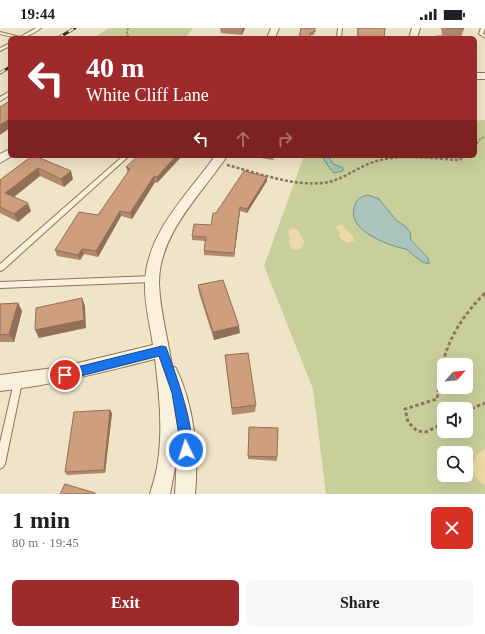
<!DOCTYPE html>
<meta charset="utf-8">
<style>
:root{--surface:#fff;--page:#f6f6f6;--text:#202124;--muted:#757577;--accent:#9e2a2b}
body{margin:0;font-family:"Times New Roman",serif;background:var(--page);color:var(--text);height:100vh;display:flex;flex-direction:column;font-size:15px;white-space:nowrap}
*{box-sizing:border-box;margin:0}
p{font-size:13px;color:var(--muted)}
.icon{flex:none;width:22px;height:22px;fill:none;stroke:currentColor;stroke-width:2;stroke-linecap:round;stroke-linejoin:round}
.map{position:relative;height:466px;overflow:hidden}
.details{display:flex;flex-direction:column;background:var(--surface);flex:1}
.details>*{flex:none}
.hud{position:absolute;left:8px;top:8px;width:469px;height:122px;border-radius:6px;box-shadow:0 4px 16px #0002;background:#9e2a2b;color:#fff;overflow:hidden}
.needle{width:26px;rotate:63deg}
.tools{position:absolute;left:437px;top:330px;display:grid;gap:8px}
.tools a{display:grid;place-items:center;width:36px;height:36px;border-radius:6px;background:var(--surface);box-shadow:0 4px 16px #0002;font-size:20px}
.pin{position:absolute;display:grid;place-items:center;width:34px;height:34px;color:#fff;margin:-17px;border:2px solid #fff;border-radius:50%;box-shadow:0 1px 4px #0007}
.me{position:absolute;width:44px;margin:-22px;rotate:356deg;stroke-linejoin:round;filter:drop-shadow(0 0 3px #0008)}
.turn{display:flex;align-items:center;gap:14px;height:84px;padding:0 12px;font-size:18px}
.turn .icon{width:52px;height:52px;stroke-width:2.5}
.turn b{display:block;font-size:28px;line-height:34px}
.lanes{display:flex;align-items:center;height:38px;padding:0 12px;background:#0003;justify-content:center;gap:20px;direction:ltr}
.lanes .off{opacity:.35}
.round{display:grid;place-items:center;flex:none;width:42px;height:42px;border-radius:6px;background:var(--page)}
.head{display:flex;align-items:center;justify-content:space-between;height:68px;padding:0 12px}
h1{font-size:24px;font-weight:700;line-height:30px}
.cta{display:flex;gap:8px;margin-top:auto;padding:8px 12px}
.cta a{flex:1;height:46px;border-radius:6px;background:var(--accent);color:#fff;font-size:16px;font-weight:700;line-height:46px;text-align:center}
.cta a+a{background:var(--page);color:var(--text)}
.status{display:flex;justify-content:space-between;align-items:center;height:28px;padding:0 20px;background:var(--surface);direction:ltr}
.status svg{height:11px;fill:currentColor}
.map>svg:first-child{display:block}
</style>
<div class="status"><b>19:44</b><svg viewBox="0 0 49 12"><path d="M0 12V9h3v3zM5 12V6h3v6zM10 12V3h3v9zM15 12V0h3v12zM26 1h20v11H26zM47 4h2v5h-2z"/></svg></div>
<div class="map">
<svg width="485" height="466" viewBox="0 0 485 466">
<rect width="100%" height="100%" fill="#f0e4c8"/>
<path fill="#c9cf9b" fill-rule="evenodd" d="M109,0H193L185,10H93Z
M485,92V466H326L313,361L264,238L304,128H475V93ZM444,337H466V359H444ZM444,381H466V403H444ZM444,425H466V447H444Z"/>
<path fill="#ecd9a5" d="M341,196L353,208L354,213L347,215L339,209L340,204L335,199Z
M292,200L298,202L304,213C304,220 298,222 293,222L289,216L290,210L288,203Z
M485,421V457C469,450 468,429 485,421Z"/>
<path fill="#a9c4bc" stroke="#6f938a" d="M322,128H328L333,136L343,140V143L334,145L328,138Z
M368,167L379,171L396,192L406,199L410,204L411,212L428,230L429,236C419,234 414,227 406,221C403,220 400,220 397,219C381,214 349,201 354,181C355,172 360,169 368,167Z"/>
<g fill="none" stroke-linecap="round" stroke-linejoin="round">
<defs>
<path id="lane" d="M36,0H41C25,12 19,11 0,6V4L20,9Z
M338,0H342L341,10H337Z
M481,0H485L483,6L485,7V10L479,6Z
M10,15V18L0,23V20Z
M10,63V67L0,73V69Z
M123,128H129L3,242L0,243V236Z
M152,248L155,249L156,251L155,253L152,254L0,260V254Z
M18,350L21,351L22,354L5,436L3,439L0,441V415L14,354L15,351Z"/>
<path id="street" d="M271,0H279L275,10H267Z
M412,0H420L417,10H409Z
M475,45H485V51H475Z
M10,121V128H12L0,135V126Z
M215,128H227C201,167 159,205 159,255C160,283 168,311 172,338L176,340C194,378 199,424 195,466H175L177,429L170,466H150C153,455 157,444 158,433C163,399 159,364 155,331C104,344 53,357 0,363V347L61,339L153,317C150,296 144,275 145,254C147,204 188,166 215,128Z"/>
</defs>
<use href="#lane" stroke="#8d765c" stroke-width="2"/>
<use href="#street" stroke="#8d765c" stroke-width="2"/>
<path stroke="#8d765c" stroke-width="1.5" stroke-dasharray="2 1.5" stroke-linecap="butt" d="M128,0L127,5L129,10
M477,115L481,110L485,109"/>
<path stroke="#8d765c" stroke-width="2.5" stroke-dasharray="3 2" stroke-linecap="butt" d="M475,117L478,114
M227,137C258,145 291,158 323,155C342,153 358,138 377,133C402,125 433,131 459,132L465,128
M484,266L485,265"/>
<path stroke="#8d765c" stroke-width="3" stroke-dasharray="3.5 2.5" stroke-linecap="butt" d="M466,383L485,375
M444,395L426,404L417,403L408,394L405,381L437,371C439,359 439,346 443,334C450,307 465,285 485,265"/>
<use href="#lane" fill="#faf1dc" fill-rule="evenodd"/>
<use href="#street" fill="#faf1dc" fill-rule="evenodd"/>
<defs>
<path id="rail" d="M58,10L75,0
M0,45L10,39"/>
</defs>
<use href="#rail" stroke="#3d2e20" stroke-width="3"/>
<use href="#rail" stroke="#f7eed8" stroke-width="2" stroke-dasharray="6" stroke-linecap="butt"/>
</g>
<path fill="#b2896c" d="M220,0H245L242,7L221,5Z
M315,0L314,7H311L299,10Z
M357,0H385L384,10H357Z
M441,0H463L464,1L461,9L442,7Z
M32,128L73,151L64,159L40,148L14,169L31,183L18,194L0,185V152Z
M254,128H275L273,132L254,129Z
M181,129L157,155L155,154L132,191L121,188L98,229L84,226L80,232L57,228L55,222L98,187L128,145L126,139Z
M267,149V153L247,185L240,183L234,229L204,227V223L205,213L192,212V208L211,197L216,185Z
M198,257L240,305L214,312L199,265Z
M18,275L22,283L14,314H0V276Z
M225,327L256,377L255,384L232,387Z
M112,385L105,445L67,447L65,444Z
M249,399L277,429V433L248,431Z"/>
<path fill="#916f58" d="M242,0H245L242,7Z
M10,91V100L0,107V97Z
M176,128H181V129L157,155V149Z
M38,140L40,148L9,173L5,165Z
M71,143L73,151L64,159L61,151Z
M154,148L155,154L132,191L130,185Z
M267,149V153L247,185V181Z
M28,175L31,183L18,194L14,186Z
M240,179V183L234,229V225Z
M120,183L121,188L98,229L96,223Z
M82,221L84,226L80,232L78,227Z
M82,270L85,278L86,300L39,310L35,302Z
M18,275L22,283L14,314L9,306Z
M239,298L240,305L214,312L213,304Z
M110,382L112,385L105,445L104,442Z"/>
<path fill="#cf9f7d" stroke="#916f58" d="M301,0H315V4H311L310,10H299Z
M358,0H385L384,10H358Z
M446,0H463L464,1Z
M436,8H453L454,10H437Z
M10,73V91L0,97V79Z
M32,128H35L71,143L61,151L38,140L5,165L28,175L14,186L0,179V152Z
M138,128H176L157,149L154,148L130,185L120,183L96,223L82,221L78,227L55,222L79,184L98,187L130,141L126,139Z
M244,143L267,149L247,181L240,179L234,225L204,223L206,209L192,208L194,196L211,197L213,185H216Z
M223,252L239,298L213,304L198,257Z
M82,270L84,292L35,302L36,280Z
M18,275L9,306L0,307V276Z
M248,325L256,377L232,380L225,327Z
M110,382L104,442L65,444L74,384Z
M249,399L278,400L277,429L248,428Z
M65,456L95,465V466H60Z"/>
<path fill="#1a73e8" stroke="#114b97" d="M162,318L166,319L167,322C175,344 198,406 190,426L186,427L182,426L172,365L159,328L65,352L61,350L60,347L61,343L65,342Z"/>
</svg>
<div class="tools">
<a><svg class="needle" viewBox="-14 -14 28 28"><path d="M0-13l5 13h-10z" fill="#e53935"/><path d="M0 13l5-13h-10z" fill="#757577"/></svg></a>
<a><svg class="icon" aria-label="sound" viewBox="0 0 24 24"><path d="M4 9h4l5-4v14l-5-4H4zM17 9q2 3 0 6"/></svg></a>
<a><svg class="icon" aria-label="search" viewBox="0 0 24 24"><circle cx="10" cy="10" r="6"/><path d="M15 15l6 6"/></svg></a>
</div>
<div class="pin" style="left:65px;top:347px;background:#d93025"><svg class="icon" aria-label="arrive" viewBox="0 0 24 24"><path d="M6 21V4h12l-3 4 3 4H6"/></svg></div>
<svg class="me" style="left:186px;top:422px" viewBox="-20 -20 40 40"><circle r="17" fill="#1a73e8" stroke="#fff" stroke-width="3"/><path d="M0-11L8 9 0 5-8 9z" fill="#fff"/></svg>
<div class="hud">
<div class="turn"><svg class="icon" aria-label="left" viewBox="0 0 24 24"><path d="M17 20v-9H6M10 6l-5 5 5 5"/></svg><div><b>40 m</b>White Cliff Lane</div></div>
<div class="lanes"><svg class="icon" aria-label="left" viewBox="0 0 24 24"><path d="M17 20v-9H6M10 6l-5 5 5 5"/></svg><svg class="icon off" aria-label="ahead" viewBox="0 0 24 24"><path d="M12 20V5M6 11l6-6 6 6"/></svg><svg class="icon off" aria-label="right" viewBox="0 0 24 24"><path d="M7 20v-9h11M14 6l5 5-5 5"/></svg></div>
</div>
</div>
<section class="details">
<div class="head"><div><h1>1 min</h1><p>80 m · 19:45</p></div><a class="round" style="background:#d93025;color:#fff"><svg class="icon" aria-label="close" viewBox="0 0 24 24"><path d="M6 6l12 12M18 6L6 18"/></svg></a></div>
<div class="cta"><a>Exit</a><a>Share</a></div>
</section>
